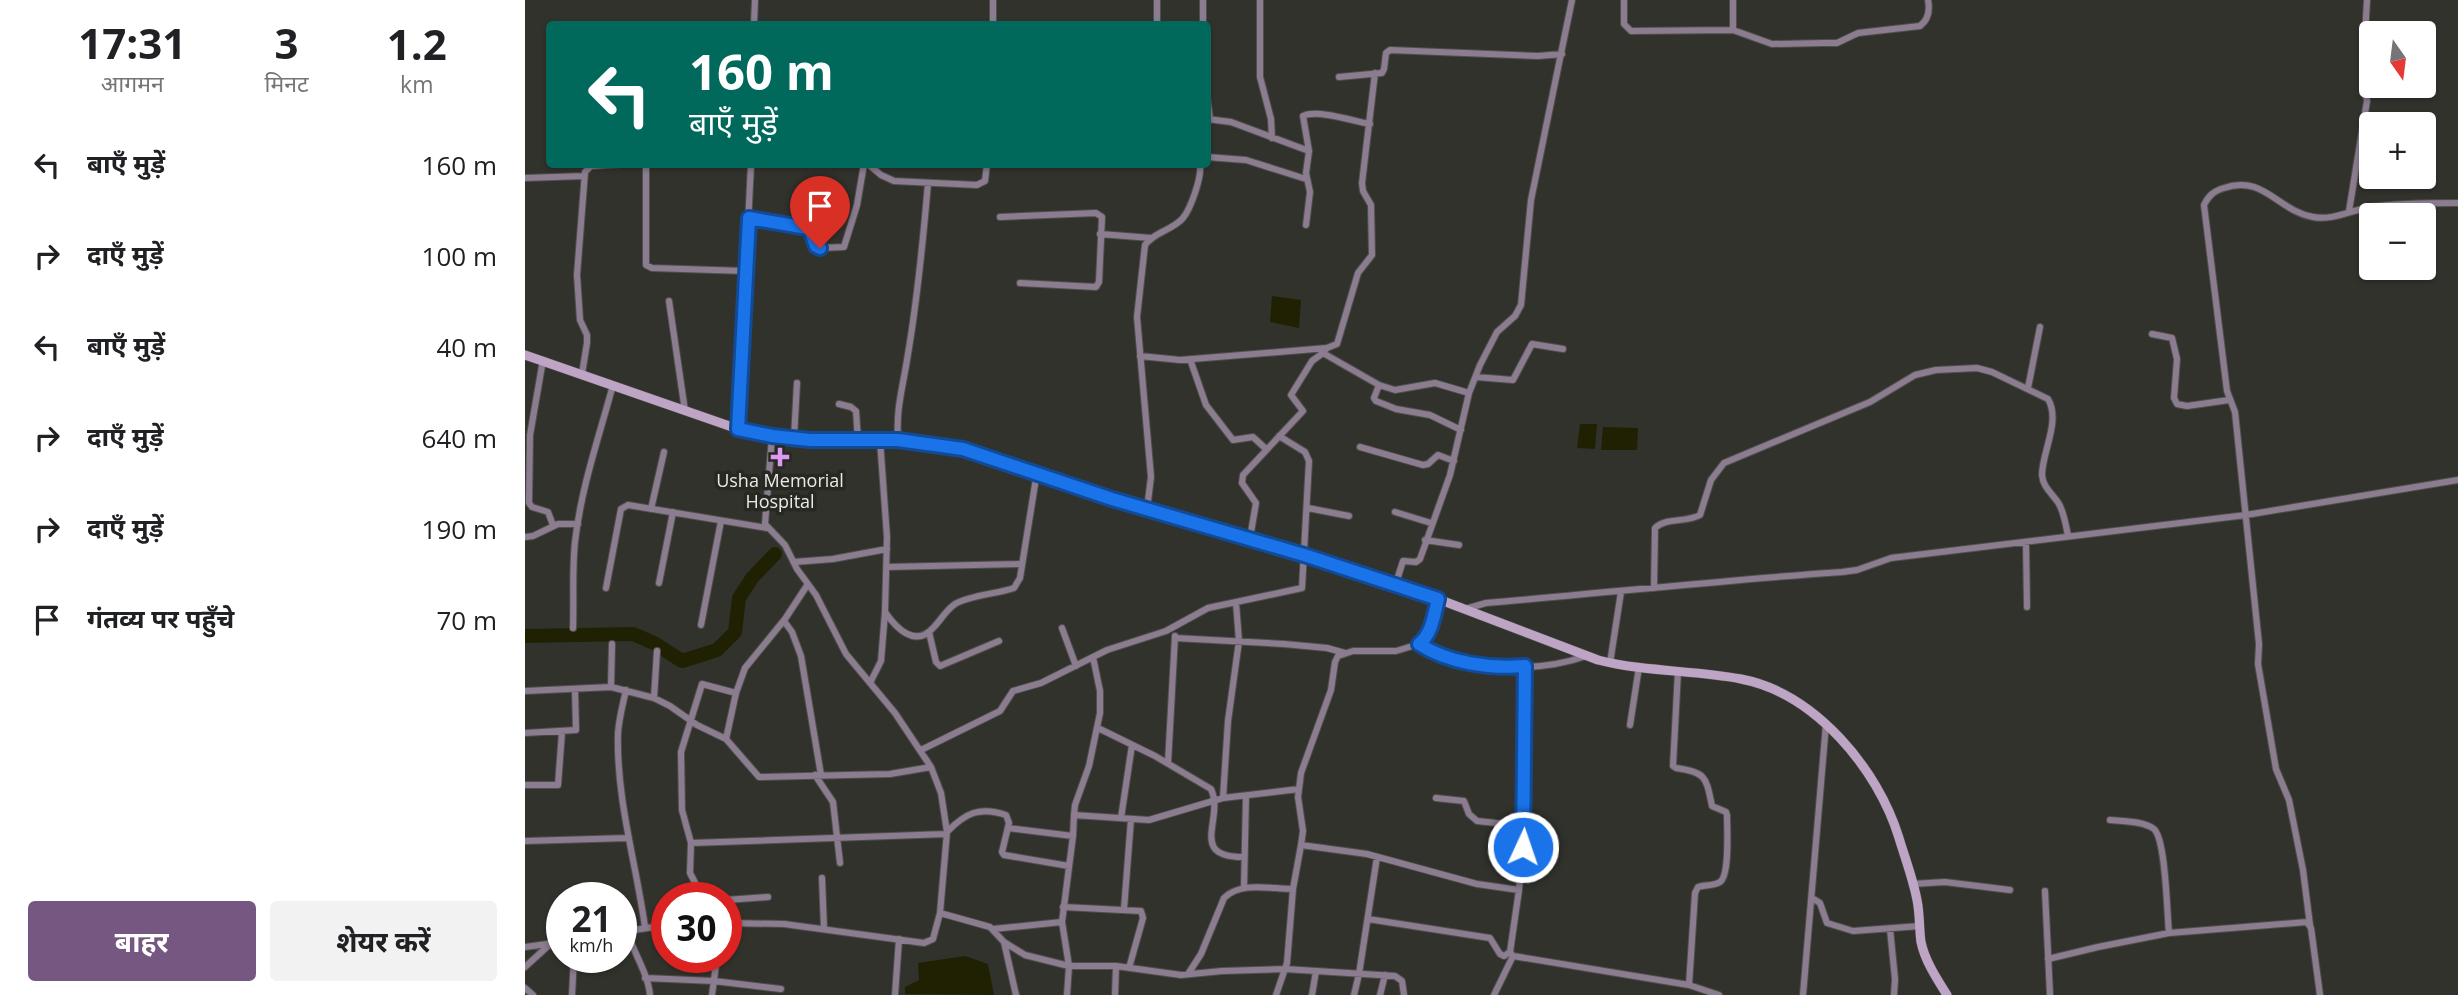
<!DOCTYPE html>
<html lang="hi">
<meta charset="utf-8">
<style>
:root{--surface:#fff;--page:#f2f2f2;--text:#202124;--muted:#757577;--accent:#755781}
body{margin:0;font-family:"Open Sans","Noto Sans Devanagari",sans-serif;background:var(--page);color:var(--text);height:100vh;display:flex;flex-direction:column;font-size:26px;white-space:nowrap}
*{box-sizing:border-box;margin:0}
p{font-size:23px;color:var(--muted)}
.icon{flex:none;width:38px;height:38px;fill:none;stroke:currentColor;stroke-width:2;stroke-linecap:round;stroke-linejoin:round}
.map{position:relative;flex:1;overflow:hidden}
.sheet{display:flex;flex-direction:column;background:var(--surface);width:525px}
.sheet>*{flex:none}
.banner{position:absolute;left:21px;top:21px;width:665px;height:147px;border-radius:7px;box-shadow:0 2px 5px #0004;background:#00695c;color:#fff;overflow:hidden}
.needle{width:46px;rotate:166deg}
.tools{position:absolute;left:1834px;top:21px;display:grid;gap:14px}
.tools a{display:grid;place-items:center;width:77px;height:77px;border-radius:7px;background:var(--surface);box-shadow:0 2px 5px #0004;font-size:35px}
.speed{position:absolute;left:21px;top:882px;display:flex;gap:14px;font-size:35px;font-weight:700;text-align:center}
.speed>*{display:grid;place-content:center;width:91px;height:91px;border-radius:50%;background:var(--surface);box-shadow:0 2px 5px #0004;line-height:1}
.speed small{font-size:18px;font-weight:400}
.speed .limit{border:10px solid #d22;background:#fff;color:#111}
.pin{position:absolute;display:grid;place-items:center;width:60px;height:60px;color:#fff;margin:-72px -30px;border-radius:50% 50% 50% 0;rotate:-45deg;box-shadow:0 0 7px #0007}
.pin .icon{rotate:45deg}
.me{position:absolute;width:77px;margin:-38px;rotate:3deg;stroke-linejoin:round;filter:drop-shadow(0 0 5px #0008)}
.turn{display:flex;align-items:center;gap:24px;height:147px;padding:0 28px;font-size:32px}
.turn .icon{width:91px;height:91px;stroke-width:2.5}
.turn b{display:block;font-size:49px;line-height:60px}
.eta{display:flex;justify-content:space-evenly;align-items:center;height:119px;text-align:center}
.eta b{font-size:42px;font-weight:700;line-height:49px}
.cta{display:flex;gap:14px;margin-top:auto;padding:14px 28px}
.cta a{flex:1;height:80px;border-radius:7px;background:var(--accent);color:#fff;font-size:28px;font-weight:700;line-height:80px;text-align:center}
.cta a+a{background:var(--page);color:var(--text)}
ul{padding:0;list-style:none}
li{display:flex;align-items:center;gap:21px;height:91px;padding:0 28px}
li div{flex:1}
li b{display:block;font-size:26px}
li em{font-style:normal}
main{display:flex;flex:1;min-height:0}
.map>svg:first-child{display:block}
</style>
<main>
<section class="sheet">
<div class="eta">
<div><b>17:31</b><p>आगमन</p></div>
<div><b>3</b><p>मिनट</p></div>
<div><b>1.2</b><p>km</p></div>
</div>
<ul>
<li><svg class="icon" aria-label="left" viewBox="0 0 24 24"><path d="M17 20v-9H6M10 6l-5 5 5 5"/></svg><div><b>बाएँ मुड़ें</b></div><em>160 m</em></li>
<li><svg class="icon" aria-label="right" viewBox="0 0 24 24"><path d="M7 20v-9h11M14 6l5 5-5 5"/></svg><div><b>दाएँ मुड़ें</b></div><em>100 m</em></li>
<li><svg class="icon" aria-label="left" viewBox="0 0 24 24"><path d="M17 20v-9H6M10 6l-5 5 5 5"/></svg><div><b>बाएँ मुड़ें</b></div><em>40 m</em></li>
<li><svg class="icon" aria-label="right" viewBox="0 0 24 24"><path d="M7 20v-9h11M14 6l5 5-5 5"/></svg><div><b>दाएँ मुड़ें</b></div><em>640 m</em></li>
<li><svg class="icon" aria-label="right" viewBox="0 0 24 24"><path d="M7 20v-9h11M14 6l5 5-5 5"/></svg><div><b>दाएँ मुड़ें</b></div><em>190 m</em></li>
<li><svg class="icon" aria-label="arrive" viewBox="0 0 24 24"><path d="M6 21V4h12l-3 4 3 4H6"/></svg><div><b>गंतव्य पर पहुँचे</b></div><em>70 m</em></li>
</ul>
<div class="cta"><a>बाहर</a><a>शेयर करें</a></div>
</section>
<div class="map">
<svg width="1933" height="995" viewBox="0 0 1933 995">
<rect width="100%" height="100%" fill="#32322d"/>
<path fill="#202103" d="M747,296L776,300L774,328L745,322Z
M1055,424H1072L1070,449L1052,448Z
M1078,427L1113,428L1112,450H1076Z
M440,956L463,964L469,995L380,994V987L394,980L393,963Z"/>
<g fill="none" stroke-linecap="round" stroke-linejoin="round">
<path stroke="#202103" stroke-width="14" d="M0,636L108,634L129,643L157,661L192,650L210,632L214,598L227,578L250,554"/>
<defs>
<path id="street" d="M468,0V24
M632,0V24
M678,0V24
M735,0V77L746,119L747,138
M1099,0V24L1106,31L1208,30L1247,44L1299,43H1312L1333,33L1395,26C1403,20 1405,10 1403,0
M1208,0V30
M229,24L230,0
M814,77L857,73L859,69L861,53L865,50L1013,56L1037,54
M682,96L685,119
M682,119L706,122L784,151
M682,157L721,160L781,179
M121,164V265L127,268L220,271
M343,164L356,175L369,181L452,185L460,181L462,164
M0,178L59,176
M1824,211L1842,101L1838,72L1842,0
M475,217L571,213L577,217L574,282L571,287L495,283
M224,218L273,225L286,232L291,246L294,248L319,247L332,205L339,164
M781,225L785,192L781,173L784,151L778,116C792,109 828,121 845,124
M575,234L626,238
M144,301L160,411
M1627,334L1647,338L1652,359L1649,398L1652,404L1662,406L1704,400
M798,353L854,385L870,390L910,383L944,393
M615,356L655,360L802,348L812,344L833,273L847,255L846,205L838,191L837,183L850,73
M665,359L681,405L708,440L728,437L741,449
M18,360L5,435L4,503L7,507L23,512L28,525
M57,374L62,343V335L55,320L52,275L60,172L66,166L98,164
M951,377L988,380L1007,344L1038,349
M854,385L849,398L851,401L871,409L905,415L936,430
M1503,388L1515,327
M314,404L326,407L331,411L333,440
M213,429L226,164
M269,438L272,383
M373,440C371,409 377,391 382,360C392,302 398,242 403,183
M835,447L898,465L903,464L913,455L929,461
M783,508L824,516
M126,509L139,452
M622,509L626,477L612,317L620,245C629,232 648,230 658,218C666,208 677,177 675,164
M870,512L906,523
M0,537L8,536L33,524H53
M725,538L731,503L717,483L718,475L778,411L766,395L787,361L798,353L802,348
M900,540L934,545
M1501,543L1502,607
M269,562L308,559L362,549
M362,567L496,564
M134,583L148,512
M871,583L878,561L891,562L895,559L925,475L944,393L955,365L972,332L990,316L996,305L1006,200L1047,0
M81,588L96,509L103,505L242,528
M1129,588L1130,528C1141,517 1161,523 1175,515L1186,480L1199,463L1345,402L1390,375L1411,370L1452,368L1467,372L1523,399C1536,421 1517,452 1517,475C1518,488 1528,494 1534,504C1539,513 1541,525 1543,536
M940,609L961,603C1080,593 1198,580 1317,572L1332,570L1366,558L1721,515L1933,480
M360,612C371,628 390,648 408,628C416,620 421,610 430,604C445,595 472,594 489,588L495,578L512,472
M259,621L267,632L276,656L296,775
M176,625L196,521
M48,628C49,599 47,570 50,542C56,488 74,437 88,385
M537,628L551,666
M404,632L411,662L415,666L474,641
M650,638L759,644L802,648L820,653
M894,644C937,672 1013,673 1061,656
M1085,663L1096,592
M1000,666V826L994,890L985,952L988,956L1164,985L1194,995
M1153,671L1148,766L1151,768C1182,772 1181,778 1187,806L1201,812L1202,815C1202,828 1205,875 1195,882C1189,886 1179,885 1173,887L1170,893L1164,985
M345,683L356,661L360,612L362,537L355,440
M86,687L87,644
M101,690C98,704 94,718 93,733C91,798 111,863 120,927
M0,691L86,687L129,698L145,706L172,725L201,739L234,777L365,774L406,767
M129,698L132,651
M1105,725L1114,667
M573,728L630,756L686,789C700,819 662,857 719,857
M0,733L51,730L50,690
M201,739L211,693L220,668L260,619L283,584
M396,750L475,711L488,691L516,683L582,650L641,631L683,608L777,588L784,461L780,452L754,436
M643,763L650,636
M290,775L308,802L315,863
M0,785H33L37,732
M698,798L703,721L714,641L711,603
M911,798L939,801L944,814L952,821L1000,826
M549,815L624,820L698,798L774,789
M596,818L607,745
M1585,820C1597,821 1619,821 1629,829C1641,840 1642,915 1644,933
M483,828L548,836
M422,832C440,813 455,806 481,815L484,823L477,852L479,855L544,866
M0,841L103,838
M166,843L421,834
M776,845L842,854L952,884L994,890
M297,878L299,929
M1387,884L1420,882L1485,890
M719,888L721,796
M1520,891L1525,995
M178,898L165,873L166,843L157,810L156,752L177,684L211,693
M1287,898L1295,903L1302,923L1328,931L1395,926
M201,900L243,897
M538,907L616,911L618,918L604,968
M599,909L606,819
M415,913L465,927L479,942L500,955L544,966H591L656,975L697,971L760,969L870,976L877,981L879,995
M843,919L965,938L975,954L979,956L985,952
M201,923L259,924L399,943L408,939L415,913L422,832L416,793L406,767L370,713L321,654L291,595L272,569L260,545L240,524L247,436
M1785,925L1778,870L1764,800L1751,769L1733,664L1734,644L1710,412L1702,391L1679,205C1684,195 1689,191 1699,188C1738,174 1753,211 1788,217C1807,221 1827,210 1846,207C1875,203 1904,203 1933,203
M468,929L537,922
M1365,929L1370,979L1369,995
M102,931C108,952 123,973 125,995
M96,932L142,925
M479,942L491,995
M0,947L37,942
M1523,959L1573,947L1644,933L1782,922L1786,928L1795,995
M0,967L23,946
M663,974L676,954L699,898C716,881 745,889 768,889
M120,978L189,981L256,989
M0,988L8,995
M47,995L49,957
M187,995L192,957
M370,995L374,939
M542,995L544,966L537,922L548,836L549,815L550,805L564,766L575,713V691L568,657
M590,995L591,966
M751,995L762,963L768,889L776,845L778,831L773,797L776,773L806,690L810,662L813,656L828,651H871L894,644L900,640L905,629L913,599
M787,995L791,971
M829,995L834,974L852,857
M855,995L860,975
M969,995L988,956
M1278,995L1301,724"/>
<path id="secondary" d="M0,355L213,429L247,436L285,440H373L438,449L587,499L871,583L1073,660C1120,672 1169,670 1216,679C1290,693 1353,769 1374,838C1380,858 1388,879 1392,900C1395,914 1394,928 1396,942C1400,961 1412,979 1422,995"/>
</defs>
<use href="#street" stroke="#4f4f4b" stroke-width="8"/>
<use href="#secondary" stroke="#4f4f4b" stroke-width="10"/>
<use href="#street" stroke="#8b7c90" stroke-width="6"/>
<use href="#secondary" stroke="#bea5c6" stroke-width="9"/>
</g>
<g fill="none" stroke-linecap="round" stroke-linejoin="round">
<defs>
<path id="route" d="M295,248L291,246L286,232L282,228L224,218L213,429L247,436L285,440H373L438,449L587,499L779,555L913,599C909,615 907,634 894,644C923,663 965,669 1000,666L998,847"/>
</defs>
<use href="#route" stroke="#114b97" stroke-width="18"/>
<use href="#route" stroke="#1a73e8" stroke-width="12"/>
</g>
<path fill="#dd99f3" stroke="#282823" stroke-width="2.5" d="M251.5 446.5h7v7h7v7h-7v7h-7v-7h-7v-7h7z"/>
<g text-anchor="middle" stroke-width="7" stroke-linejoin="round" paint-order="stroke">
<g font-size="18" fill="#e9e9e6" stroke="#282823">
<text x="255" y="487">Usha Memorial<tspan x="255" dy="21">Hospital</tspan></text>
</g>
</g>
</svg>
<div class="tools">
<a><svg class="needle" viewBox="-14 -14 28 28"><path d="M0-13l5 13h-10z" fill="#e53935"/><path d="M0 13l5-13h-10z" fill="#757577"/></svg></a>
<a>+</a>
<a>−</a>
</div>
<div class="speed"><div>21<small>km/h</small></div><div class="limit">30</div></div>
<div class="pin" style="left:295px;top:248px;background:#d93025"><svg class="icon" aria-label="arrive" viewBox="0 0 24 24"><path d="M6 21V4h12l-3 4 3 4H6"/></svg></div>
<svg class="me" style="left:998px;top:847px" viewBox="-20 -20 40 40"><circle r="17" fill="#1a73e8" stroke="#fff" stroke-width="3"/><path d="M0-11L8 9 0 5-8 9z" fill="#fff"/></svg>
<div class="banner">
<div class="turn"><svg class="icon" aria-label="left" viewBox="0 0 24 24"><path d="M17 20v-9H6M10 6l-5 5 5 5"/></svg><div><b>160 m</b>बाएँ मुड़ें</div></div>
</div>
</div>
</main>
